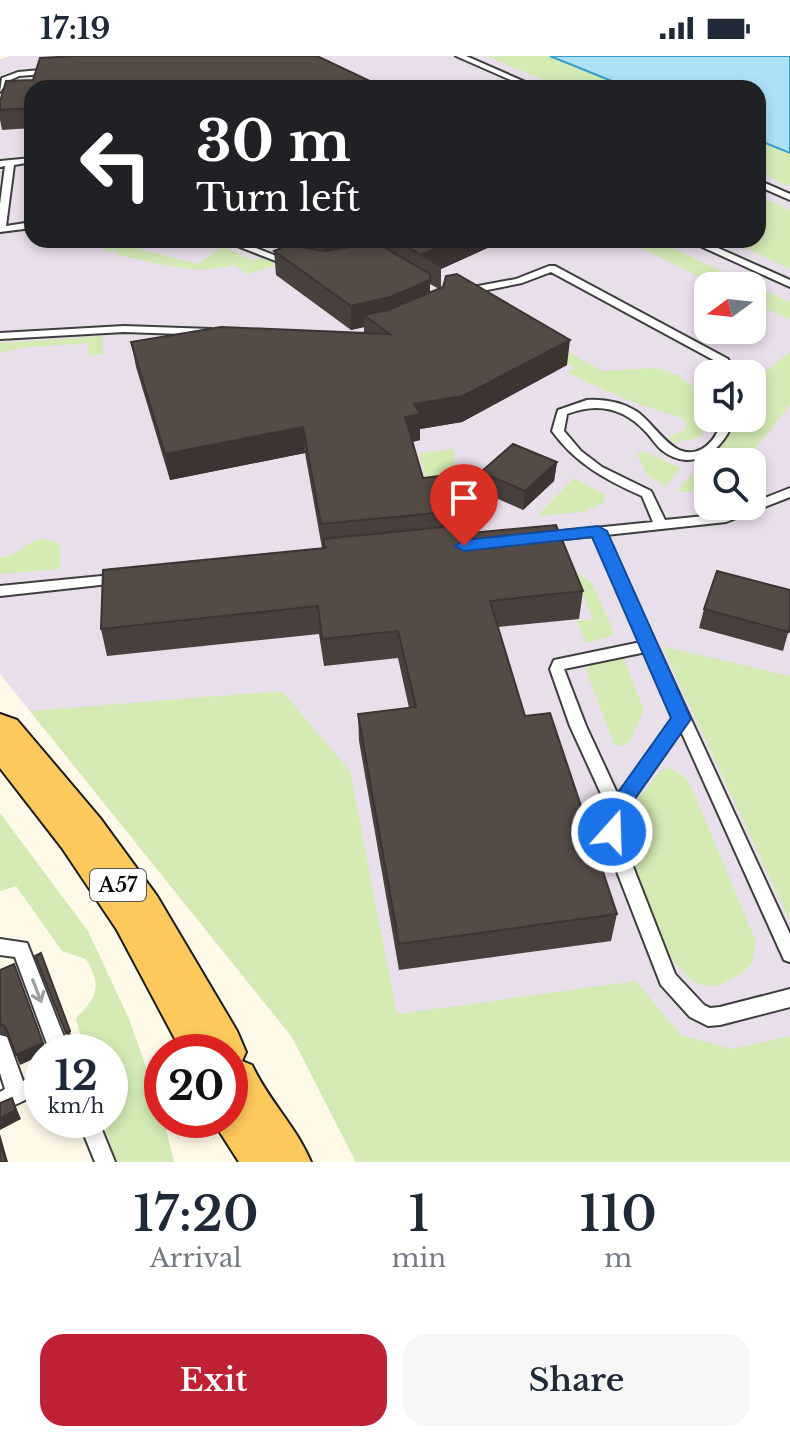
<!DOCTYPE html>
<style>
:root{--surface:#fff;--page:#f6f6f7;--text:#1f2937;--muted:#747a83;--accent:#be2034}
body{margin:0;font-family:"Libre Baskerville",serif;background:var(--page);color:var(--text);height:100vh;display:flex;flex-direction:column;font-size:30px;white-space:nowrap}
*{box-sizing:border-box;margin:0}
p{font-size:26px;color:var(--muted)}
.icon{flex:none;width:44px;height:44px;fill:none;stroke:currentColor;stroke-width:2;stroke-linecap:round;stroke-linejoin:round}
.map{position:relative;height:1106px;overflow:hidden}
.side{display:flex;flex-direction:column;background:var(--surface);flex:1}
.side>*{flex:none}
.top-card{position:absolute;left:24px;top:24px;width:742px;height:168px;border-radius:24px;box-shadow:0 4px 12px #0003;background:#202124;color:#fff;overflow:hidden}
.needle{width:52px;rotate:255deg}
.tools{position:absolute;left:694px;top:216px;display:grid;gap:16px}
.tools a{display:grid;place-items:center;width:72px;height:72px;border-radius:16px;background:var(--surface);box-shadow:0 4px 12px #0003;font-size:40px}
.speed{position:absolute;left:24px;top:978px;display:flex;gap:16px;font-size:40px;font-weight:700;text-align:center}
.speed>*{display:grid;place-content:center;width:104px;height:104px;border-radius:50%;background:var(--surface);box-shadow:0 4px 12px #0003;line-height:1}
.speed small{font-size:20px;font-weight:400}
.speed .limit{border:12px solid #d22;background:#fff;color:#111}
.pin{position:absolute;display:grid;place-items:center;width:68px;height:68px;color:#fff;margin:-82px -34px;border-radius:50% 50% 50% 0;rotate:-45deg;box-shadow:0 0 8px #0007}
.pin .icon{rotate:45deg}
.me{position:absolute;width:88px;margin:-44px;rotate:20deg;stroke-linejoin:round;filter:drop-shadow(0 0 6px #0008)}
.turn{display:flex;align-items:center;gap:28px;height:168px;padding:0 40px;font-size:36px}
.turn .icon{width:104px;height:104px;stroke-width:2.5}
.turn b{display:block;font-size:56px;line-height:68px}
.eta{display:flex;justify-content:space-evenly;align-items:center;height:136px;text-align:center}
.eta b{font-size:48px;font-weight:600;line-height:56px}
.button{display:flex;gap:16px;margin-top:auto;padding:16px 40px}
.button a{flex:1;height:92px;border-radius:24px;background:var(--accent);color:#fff;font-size:32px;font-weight:600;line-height:92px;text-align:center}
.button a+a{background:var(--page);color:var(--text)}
.status{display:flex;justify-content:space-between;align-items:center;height:56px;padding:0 40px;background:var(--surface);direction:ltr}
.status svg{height:22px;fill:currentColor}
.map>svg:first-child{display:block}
</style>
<div class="status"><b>17:19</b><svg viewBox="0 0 49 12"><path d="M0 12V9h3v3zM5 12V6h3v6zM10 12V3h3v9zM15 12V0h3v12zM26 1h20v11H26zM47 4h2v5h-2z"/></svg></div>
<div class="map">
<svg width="790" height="1106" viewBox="0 0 790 1106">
<rect width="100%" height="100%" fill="#fff9e9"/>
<path fill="#e9dfeb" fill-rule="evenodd" d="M11,0H550L629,32H32V184H758V84L790,97V1106H356L292,981L0,618V3ZM708,230H752V274H708ZM708,318H752V362H708ZM708,406H752V450H708Z"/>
<path fill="#d3eab3" d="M486,0H550L614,26L604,29L609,32H563Z
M758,84L790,97V130L758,116Z
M758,140L790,154V213L729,184H758Z
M624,184H654L790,246V264L752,246V230H719Z
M116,187L198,208L223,190L251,204L267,202L277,209L248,218L234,209C194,220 157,207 118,199L117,195H102L106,189Z
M536,278L602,315L657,312L678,319L696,332L708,351L707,367L701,381L673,387L667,382L684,374L686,367L682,362L632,346L567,317L575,312L526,283Z
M103,280V298L88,300L89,287L18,292L0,297V287Z
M790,296V349L744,406H708V436H681L678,433L725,385L733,362H752V326Z
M454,393L455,438L431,440L419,397Z
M643,395L681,412L666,431L646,418L637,398Z
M574,422L605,439L604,446L584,456L537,460Z
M40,483L55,485L60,489V513L0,518V502C17,500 24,487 40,483Z
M572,513L592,527L613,574V580L586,587L577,565L593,563Z
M662,590L790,620V865Z
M618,599L624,603L644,654L630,685L624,690L614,688L586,614L589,604Z
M282,635L350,715L397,958L636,925L681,979L731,993L790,980V1106H356L292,981L30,655Z
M669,712L684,720L691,730L756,885L752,908C738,920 717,937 697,927C662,910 632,812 621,776L622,763L661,714Z
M0,757L88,875L129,963L162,1056L174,1106H115L103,1064H110V996H85L76,962C98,941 102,930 86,903L62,895L16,830L0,835Z"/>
<path fill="#ade1f8" stroke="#329dd1" stroke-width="2" d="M550,0H790V97L758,84V32H629Z"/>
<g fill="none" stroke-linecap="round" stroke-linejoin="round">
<defs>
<path id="lane" d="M456,0H466L539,32H529Z
M52,13L55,17L19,20L8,25L0,36L2,22L18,16Z
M32,102V106L14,109L6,170L32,166V172L0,176V148L5,110L0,111V105Z
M758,124L790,138V144L758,130Z
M222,184H236L294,207L286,209Z
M687,184H700L790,224V231Z
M549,210H555L728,303L733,318H721L719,307L551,216L522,227L462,239L457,236L462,233L516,223Z
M124,270L211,273L216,276L211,279L124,276L0,283V277Z
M587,344C604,343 621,346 636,355C656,368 674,408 702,393C714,386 719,375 722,362H734C726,393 693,418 663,395C656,390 652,382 646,376C624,352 598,346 567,358L564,375L581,395L602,411L651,435L665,464L724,458L744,450H752V447L790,432V441L726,466L606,479L790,878V906L784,904L681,675L619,764L632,808L675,918L704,949L710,952L720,951L790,933V951L720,969L708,970L690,961L661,929L614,808L602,763L608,753L570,670L550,613L554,604L559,603L641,586L594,480L545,485L538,481L545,477L653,466L642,440C606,424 576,408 552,375L558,354ZM646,596L674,660L618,739L586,670L564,613Z
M122,518L129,523L127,526L0,540V530Z
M0,883L27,887L70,996H50L15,901L0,899Z
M0,979L7,981L23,1025L42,1016V1036L0,1056V1036L5,1033L0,1017Z
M78,1064H98L115,1106H95Z"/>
<path id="primary" d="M0,658L17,664L100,762L157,840L237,975L246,996L242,1005L252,1009C268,1044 296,1070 311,1106H239L212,1064H230V996H182L117,874L62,792L0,712Z"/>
</defs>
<use href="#lane" stroke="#3e3e3e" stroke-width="4"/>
<use href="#primary" stroke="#1c1c1c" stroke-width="4"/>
<use href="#lane" fill="#fff" fill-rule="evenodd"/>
<use href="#primary" fill="#fdc95c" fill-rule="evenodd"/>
</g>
<path fill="#48403d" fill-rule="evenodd" d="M6,25L376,28L394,32H32V72L2,74L0,64V46Z
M267,184H494V189L441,213V232L567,309L462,366L420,373V384L413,386L423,422L468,454L467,468L475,477L583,535L579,563L498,571L525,660L617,858L611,885L399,914L359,685L358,658L409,652L398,602L324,610L319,578L107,600L101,573L322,492L305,397L170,424L136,311L131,286L364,277V271L351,274L276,219L274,195L280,192ZM430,228L439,233L430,237Z
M557,406L554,425L523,454L480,435L481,416Z
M704,553L790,570L783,595L699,572Z
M0,914L20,1009L9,980L0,977Z"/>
<path fill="#3b3432" d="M325,184H366V200L326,207Z
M454,184H494V189L441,213V210L423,198Z
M430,218L429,248L364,259V271L351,274V250Z
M570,284L567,309L462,366L420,373V384L405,387V361L414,348Z
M303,371L305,397L170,424L165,398Z
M557,406L554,425L523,454L525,435Z
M41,897L73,984L69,986L66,977Z
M14,908L47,996H42V999L20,1009L16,999Z
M12,1042L21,1063L0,1074V1062Z
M0,1078L8,1106H6L0,1086Z"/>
<path fill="#544b47" stroke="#3b3432" stroke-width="2" d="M77,0H317L376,28L385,27L394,32H91L86,27L85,32H32V52L0,54V46L6,25L33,24L40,2Z
M394,184H454L423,198L441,210Z
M367,188L382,190L430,218V224L390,241L351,250L274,195L288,189L325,195Z
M457,218L570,284L463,340L414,348L421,358L405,361L423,422L456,418L468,454L321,468L303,371L165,398L131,286L221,271L390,278L364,259L388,254L443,231L446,220Z
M513,388L557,406L525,435L481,416Z
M473,468L475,474L471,477L556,469L583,535L490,545L525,660L550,657L617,858L399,888L358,658L416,651L398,575L322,583L318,550L101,573L103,514L325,492L323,483Z
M717,515L790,534V570L789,576L704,553Z
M41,897L70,975L66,977L35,900Z
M14,908L43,987L16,999L5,970L0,968V914Z
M12,1042L16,1054L0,1062V1047Z
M0,1086L6,1106H0Z"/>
<defs><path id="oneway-shaft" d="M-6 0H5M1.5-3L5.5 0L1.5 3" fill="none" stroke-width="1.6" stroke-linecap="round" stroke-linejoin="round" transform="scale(2)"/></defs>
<use stroke="#9d9d9d" href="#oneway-shaft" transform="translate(37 935) rotate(69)"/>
<path fill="#1a73e8" stroke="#114b97" stroke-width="2" d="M598,470L607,475L691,663L624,758L619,782L612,785L604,782L599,763L671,662L592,481L464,495L455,490L464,484Z"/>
<g text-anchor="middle" stroke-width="8" stroke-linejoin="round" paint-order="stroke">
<rect fill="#fff" stroke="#545454" stroke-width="2" x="90" y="813" width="56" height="32" rx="6"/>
<g font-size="20" font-weight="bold" fill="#0b0b0b">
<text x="118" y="836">A57</text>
</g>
</g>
</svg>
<div class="tools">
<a><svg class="needle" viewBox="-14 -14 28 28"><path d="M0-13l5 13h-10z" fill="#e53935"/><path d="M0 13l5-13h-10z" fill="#747a83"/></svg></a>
<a><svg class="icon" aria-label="sound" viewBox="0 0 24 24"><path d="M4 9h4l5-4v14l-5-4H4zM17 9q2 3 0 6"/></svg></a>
<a><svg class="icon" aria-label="search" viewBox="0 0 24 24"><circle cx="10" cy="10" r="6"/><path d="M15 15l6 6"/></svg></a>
</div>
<div class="speed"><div>12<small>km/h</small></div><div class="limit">20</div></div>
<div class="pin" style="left:464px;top:490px;background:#d93025"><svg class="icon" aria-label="arrive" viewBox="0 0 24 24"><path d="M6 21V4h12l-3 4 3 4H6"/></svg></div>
<svg class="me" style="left:612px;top:776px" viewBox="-20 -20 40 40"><circle r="17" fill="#1a73e8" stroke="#fff" stroke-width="3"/><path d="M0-11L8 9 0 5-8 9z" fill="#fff"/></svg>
<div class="top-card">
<div class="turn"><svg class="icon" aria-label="left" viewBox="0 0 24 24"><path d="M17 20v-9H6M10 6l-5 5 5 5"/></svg><div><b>30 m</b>Turn left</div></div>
</div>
</div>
<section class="side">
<div class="eta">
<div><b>17:20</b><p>Arrival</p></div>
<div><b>1</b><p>min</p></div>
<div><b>110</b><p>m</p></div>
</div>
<div class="button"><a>Exit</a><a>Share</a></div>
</section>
